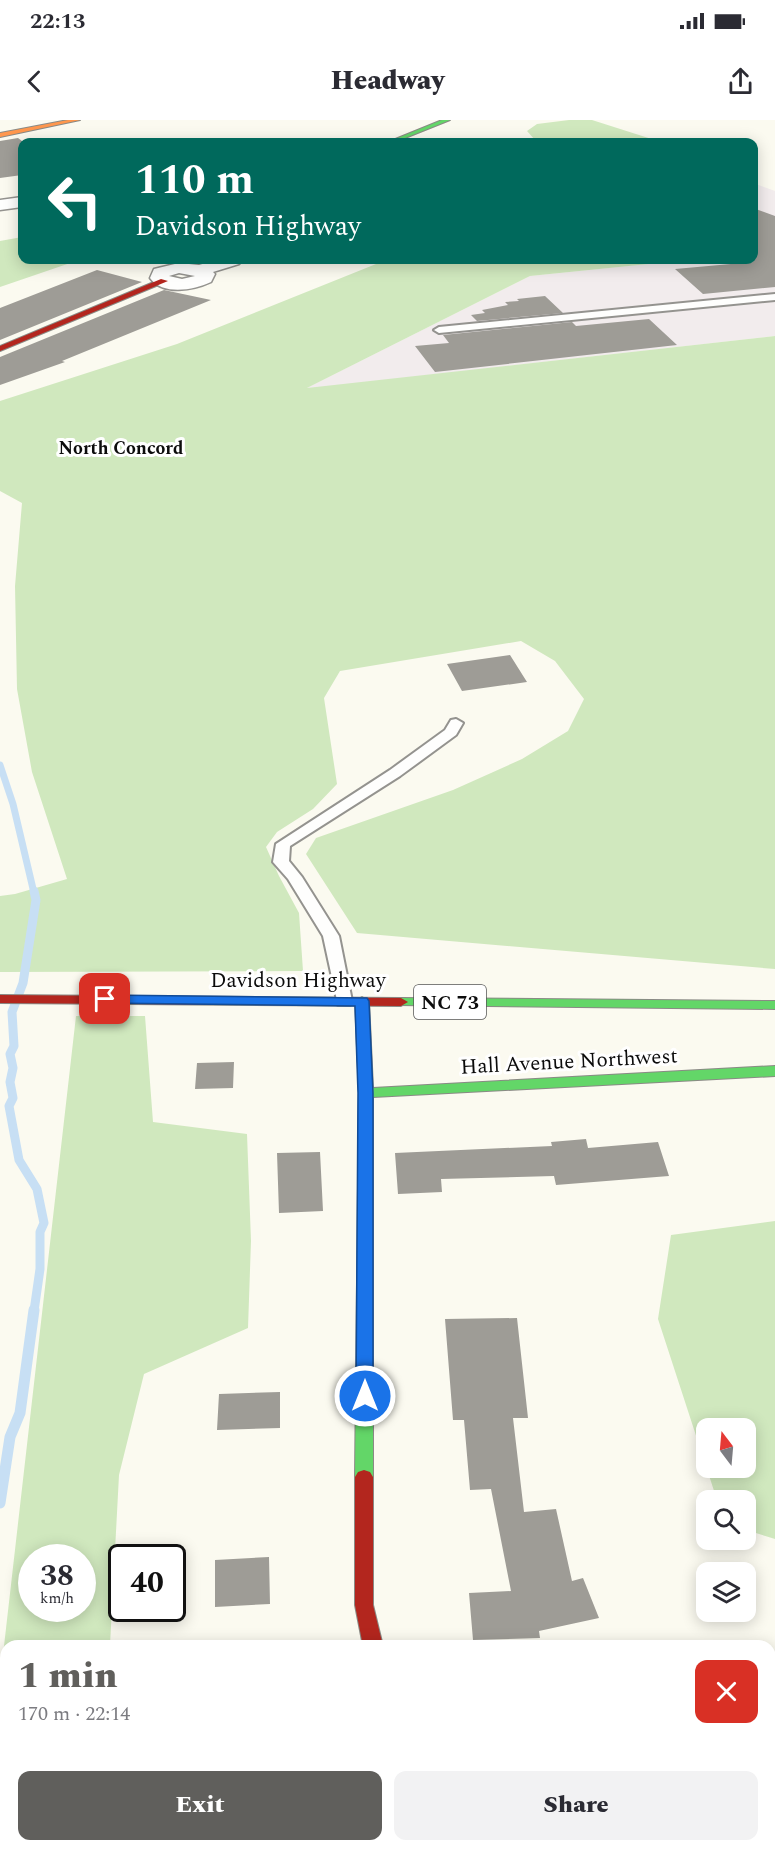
<!DOCTYPE html>
<meta charset="utf-8">
<style>
:root{--surface:#fff;--page:#f2f2f3;--text:#2b2b33;--muted:#7c7c81;--accent:#605f5c}
body{margin:0;font-family:Spectral,serif;background:var(--page);color:var(--text);height:100vh;display:flex;flex-direction:column;font-size:22px;white-space:nowrap}
*{box-sizing:border-box;margin:0}
p{font-size:20px;color:var(--muted)}
.icon{flex:none;width:33px;height:33px;fill:none;stroke:currentColor;stroke-width:2;stroke-linecap:round;stroke-linejoin:round}
.map{position:relative;flex:1;overflow:hidden}
.drawer{position:absolute;left:0px;top:1520px;width:776px;height:212px;display:flex;flex-direction:column;background:var(--surface);border-radius:18px 18px 0 0;box-shadow:0 3px 15px #0003}
.drawer>*{flex:none}
.top-card{position:absolute;left:18px;top:18px;width:740px;height:126px;border-radius:12px;box-shadow:0 3px 15px #0003;background:#00695c;color:#fff;overflow:hidden}
.needle{width:39px;rotate:344deg}
.controls{position:absolute;left:696px;top:1298px;display:grid;gap:12px}
.controls a{display:grid;place-items:center;width:60px;height:60px;border-radius:12px;background:var(--surface);box-shadow:0 3px 15px #0003;font-size:30px}
.speed{position:absolute;left:18px;top:1424px;display:flex;gap:12px;font-size:30px;font-weight:700;text-align:center}
.speed>*{display:grid;place-content:center;width:78px;height:78px;border-radius:50%;background:var(--surface);box-shadow:0 3px 15px #0003;line-height:1}
.speed small{font-size:15px;font-weight:400}
.speed .limit{border:3px solid #111;border-radius:9px;background:#fff;color:#111}
.pin{position:absolute;display:grid;place-items:center;width:51px;height:51px;color:#fff;margin:-26px;border-radius:12px;box-shadow:0 3px 9px #0006}
.me{position:absolute;width:66px;margin:-33px;rotate:0deg;stroke-linejoin:round;filter:drop-shadow(0 0 4px #0008)}
.turn{display:flex;align-items:center;gap:21px;height:126px;padding:0 18px;font-size:27px}
.turn .icon{width:78px;height:78px;stroke-width:2.5}
.turn b{display:block;font-size:42px;line-height:51px}
.round{display:grid;place-items:center;flex:none;width:63px;height:63px;border-radius:12px;background:var(--page)}
.overview{display:flex;align-items:center;justify-content:space-between;height:102px;padding:0 18px}
h1{font-size:36px;font-weight:800;line-height:45px;color:var(--accent)}
.action{display:flex;gap:12px;margin-top:auto;padding:12px 18px}
.action a{flex:1;height:69px;border-radius:12px;background:var(--accent);color:#fff;font-size:24px;font-weight:800;line-height:69px;text-align:center}
.action a+a{background:var(--page);color:var(--text)}
.status{display:flex;justify-content:space-between;align-items:center;height:42px;padding:0 30px;background:var(--surface);direction:ltr}
.status svg{height:16px;fill:currentColor}
header{display:flex;justify-content:space-between;align-items:center;height:78px;padding:0 18px;background:var(--surface);font-size:27px;font-weight:800}
.map>svg:first-child{display:block}
</style>
<div class="status"><b>22:13</b><svg viewBox="0 0 49 12"><path d="M0 12V9h3v3zM5 12V6h3v6zM10 12V3h3v9zM15 12V0h3v12zM26 1h20v11H26zM47 4h2v5h-2z"/></svg></div>
<header><svg class="icon" aria-label="back" viewBox="0 0 24 24"><path d="M15 5l-7 7 7 7"/></svg>Headway<svg class="icon" aria-label="share" viewBox="0 0 24 24"><path d="M12 15V3M7 8l5-5 5 5M5 13v7h14v-7"/></svg></header>
<div class="map">
<svg width="775" height="1730" viewBox="0 0 775 1730">
<rect width="100%" height="100%" fill="#fbfaf0"/>
<path fill="#f2eced" d="M753,63L775,71V216L305,269L530,156L688,140H753Z"/>
<path fill="#d0e8be" fill-rule="evenodd" d="M569,0H592L661,22H534L535,20L527,11L537,4Z
M22,117V140H79L0,167V121Z
M386,140H688L530,156L307,268L775,216V849L357,813L306,734L316,718L453,670L522,639L568,611L584,579L555,541L521,521L340,551L324,578L337,664L313,689L277,712L266,727L279,756L299,793L303,851L0,852V776L15,774L67,759L32,652L17,569L15,466L22,383L0,371V281L177,224Z
M76,896H145L153,1002L247,1014L251,1121L248,1208L144,1254L119,1355L110,1525L6,1526V1725H92V1730H0V1561ZM32,1437H82V1488H32Z
M775,1101V1419L746,1410V1380H717L658,1199L671,1115ZM706,1308H746V1347H706Z"/>
<g fill="none" stroke-linecap="round" stroke-linejoin="round">
<path stroke="#c7dff4" stroke-width="7" d="M0,645L13,684L34,773"/>
<path stroke="#c7dff4" stroke-width="9" d="M34,771L36,780L23,863L12,892L14,926L10,934L13,948L10,962L13,978L9,986L19,1040L37,1069L44,1103L40,1112V1149L34,1191"/>
<path stroke="#c7dff4" stroke-width="11" d="M0,1383L10,1317L20,1293L34,1190"/>
</g>
<path fill="#9e9c96" d="M18,18L22,21V55L0,58V21Z
M753,88L775,96V167L703,174L675,149L753,142Z
M97,150L142,162L0,220V188Z
M164,170L211,180L62,241L65,242L0,265V237Z
M545,176L563,193L477,201L471,195L485,193L482,190L508,185L505,182L519,181L517,179Z
M649,199L677,225L435,252L415,226L449,223L443,215L572,202L576,206Z
M510,535L527,562L462,571L447,544Z
M234,942L233,968L195,969L197,943Z
M586,1019L588,1028L658,1022L669,1056L556,1065L554,1056L441,1059L442,1072L398,1074L395,1033L552,1026L551,1022Z
M320,1032L323,1091L279,1093L277,1033Z
M517,1198L528,1298H513L524,1392L556,1389L572,1461L583,1458L599,1498L539,1511L540,1518L473,1520L469,1473L511,1471L491,1369L470,1370L464,1300H453L445,1199Z
M280,1272V1308L217,1310L219,1274Z
M269,1437L270,1484L215,1487V1440Z"/>
<g fill="none" stroke-linecap="round" stroke-linejoin="round">
<defs>
<path id="lane" d="M775,174V180L439,213L434,210L439,207Z
M456,599L463,603L456,615L400,656L290,726L289,741L302,757L339,816L352,881L350,885H338L323,816L288,759L273,742L276,724L390,650L445,610L451,600Z"/>
<path id="street" d="M22,77V87L0,90V80Z
M216,140H242L239,144L213,152L215,154L211,162C194,170 163,176 150,158L154,149L179,143L199,145ZM179,153L195,156L182,159L169,156Z
M770,1612H775V1658H770Z
M442,1725H494L496,1730H444Z"/>
<path id="fast" d="M442,0H450L395,22H388Z
M362,877L369,881L373,968L775,946V956L373,977V1357L370,1362L364,1364L358,1362L355,1357L359,973L355,881Z
M401,878L775,881V889L396,885L394,882Z"/>
<path id="slow" d="M68,0H80L0,17V13Z"/>
<path id="jam" d="M161,159L168,161L0,231V226Z
M0,875L401,878L408,882L401,886L0,883Z
M364,1350L370,1352L373,1357V1485L383,1526H363L355,1485V1357L358,1352Z"/>
</defs>
<use href="#lane" stroke="#94938f" stroke-width="4"/>
<use href="#street" stroke="#94938f" stroke-width="3"/>
<use href="#fast" stroke="#8a8a85" stroke-width="2"/>
<use href="#slow" stroke="#8a8a85" stroke-width="2"/>
<use href="#jam" stroke="#8a8a85" stroke-width="2"/>
<use href="#lane" fill="#fefefd" fill-rule="evenodd"/>
<use href="#street" fill="#fefefd" fill-rule="evenodd"/>
<use href="#fast" fill="#63d668" fill-rule="evenodd"/>
<use href="#slow" fill="#ff974d" fill-rule="evenodd"/>
<use href="#jam" fill="#b3261e" fill-rule="evenodd"/>
</g>
<path fill="#1a73e8" stroke="#114b97" stroke-width="1.5" d="M105,875L367,878L369,881L373,973V1276L371,1280L365,1282L359,1280L356,1276L358,973L355,886L100,883L98,879Z"/>
<g text-anchor="middle" stroke-width="6" stroke-linejoin="round" paint-order="stroke">
<g font-size="18" font-weight="bold" fill="#0c0c0c" stroke="#fff">
<text x="121" y="334">North Concord</text>
</g>
<rect fill="#fff" stroke="#555" stroke-width="1.5" x="414" y="865" width="72" height="34" rx="4.5"/>
<g font-size="20" font-weight="bold" fill="#0c0c0c">
<text x="450" y="889">NC 73</text>
</g>
<g font-size="21" fill="#0c0c0c" stroke="#fff">
<text x="298" y="867">Davidson Highway</text>
<text transform="translate(569 941) rotate(-3)" y="7">Hall Avenue Northwest</text>
</g>
</g>
</svg>
<div class="controls">
<a><svg class="needle" viewBox="-14 -14 28 28"><path d="M0-13l5 13h-10z" fill="#e53935"/><path d="M0 13l5-13h-10z" fill="#7c7c81"/></svg></a>
<a><svg class="icon" aria-label="search" viewBox="0 0 24 24"><circle cx="10" cy="10" r="6"/><path d="M15 15l6 6"/></svg></a>
<a><svg class="icon" aria-label="layers" viewBox="0 0 24 24"><path d="M12 4l9 5-9 5-9-5zM3 14l9 5 9-5"/></svg></a>
</div>
<div class="speed"><div>38<small>km/h</small></div><div class="limit">40</div></div>
<div class="pin" style="left:105px;top:879px;background:#d93025"><svg class="icon" aria-label="arrive" viewBox="0 0 24 24"><path d="M6 21V4h12l-3 4 3 4H6"/></svg></div>
<svg class="me" style="left:365px;top:1276px" viewBox="-20 -20 40 40"><circle r="17" fill="#1a73e8" stroke="#fff" stroke-width="3"/><path d="M0-11L8 9 0 5-8 9z" fill="#fff"/></svg>
<div class="top-card">
<div class="turn"><svg class="icon" aria-label="left" viewBox="0 0 24 24"><path d="M17 20v-9H6M10 6l-5 5 5 5"/></svg><div><b>110 m</b>Davidson Highway</div></div>
</div>
<section class="drawer">
<div class="overview"><div><h1>1 min</h1><p>170 m · 22:14</p></div><a class="round" style="background:#d93025;color:#fff"><svg class="icon" aria-label="close" viewBox="0 0 24 24"><path d="M6 6l12 12M18 6L6 18"/></svg></a></div>
<div class="action"><a>Exit</a><a>Share</a></div>
</section>
</div>
